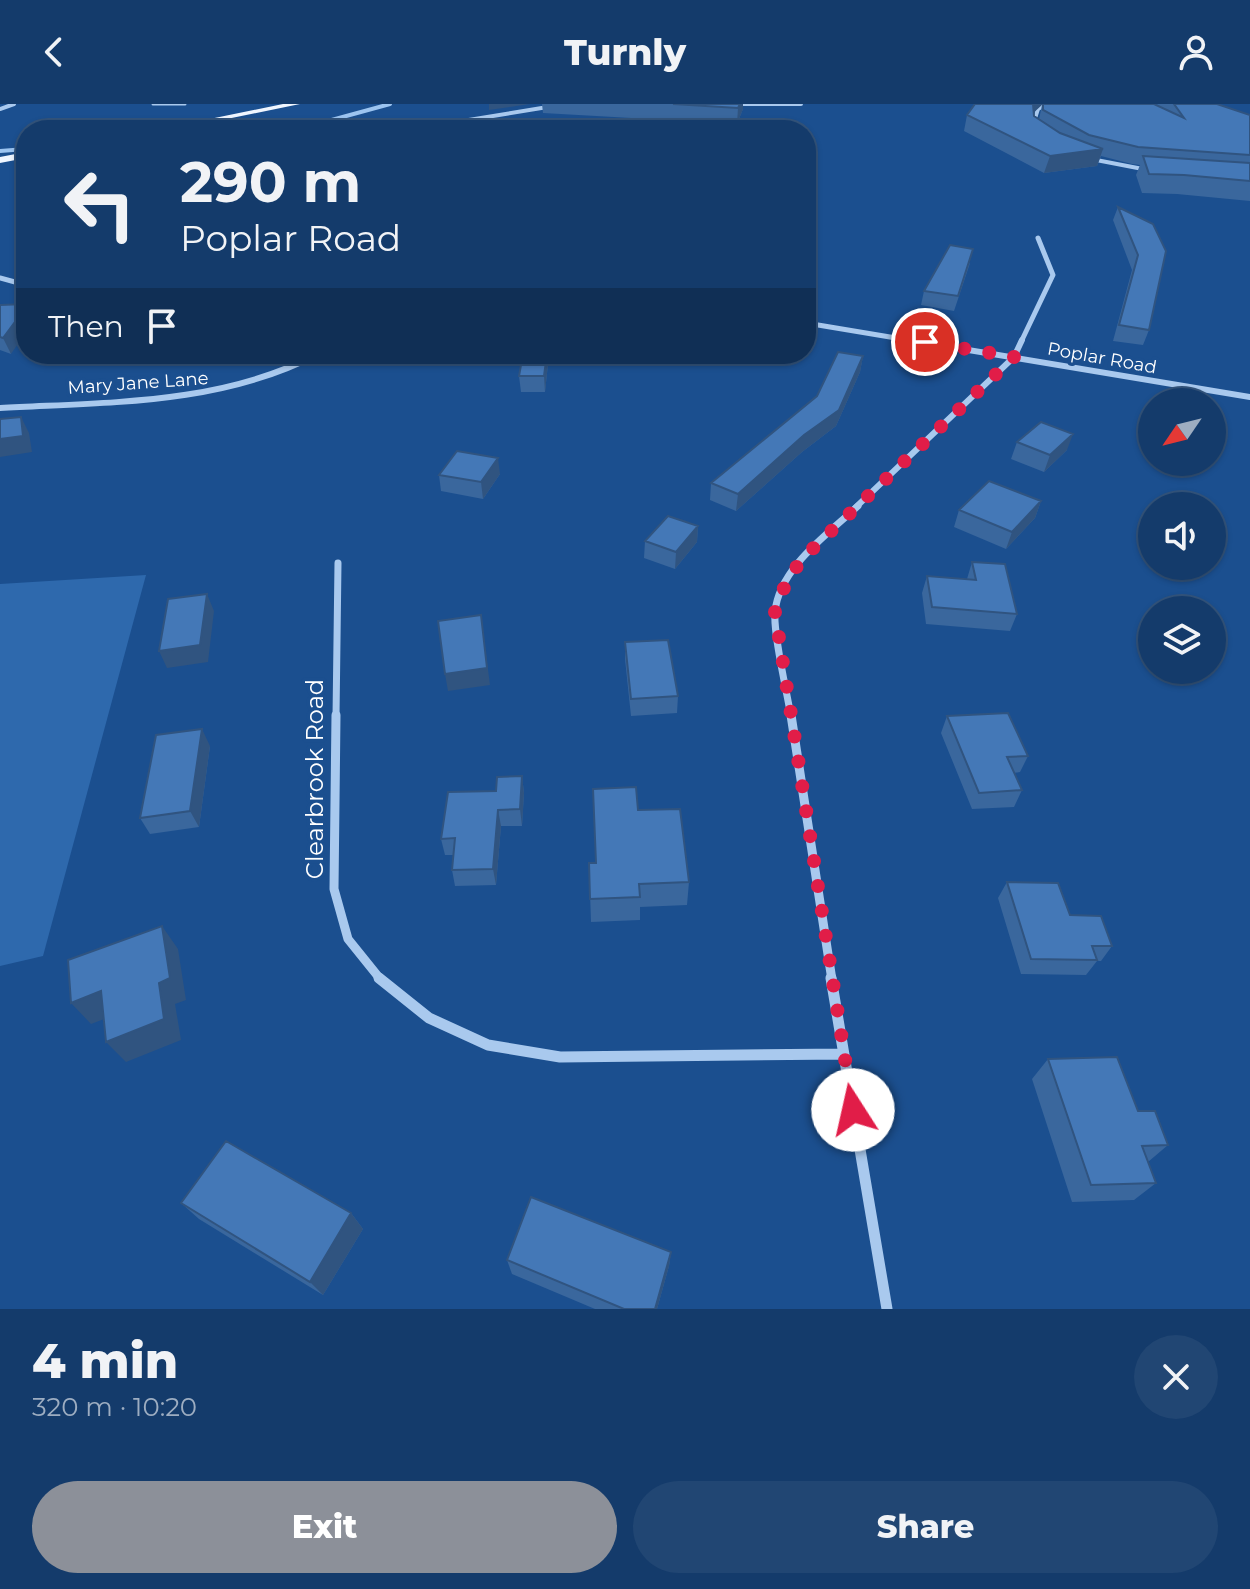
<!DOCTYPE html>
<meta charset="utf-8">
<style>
:root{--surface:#143b6b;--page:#214673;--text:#f1f3f6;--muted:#9dadc1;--line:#33557e;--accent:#8c9099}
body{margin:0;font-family:Montserrat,sans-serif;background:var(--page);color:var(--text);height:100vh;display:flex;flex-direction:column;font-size:30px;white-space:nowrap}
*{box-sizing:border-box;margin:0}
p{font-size:26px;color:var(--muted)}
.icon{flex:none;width:44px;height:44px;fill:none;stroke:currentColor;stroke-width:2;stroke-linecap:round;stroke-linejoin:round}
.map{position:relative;height:1205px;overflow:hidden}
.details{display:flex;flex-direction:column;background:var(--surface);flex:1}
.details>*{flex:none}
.top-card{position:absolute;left:16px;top:16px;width:800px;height:244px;border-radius:32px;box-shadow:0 2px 6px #0004,0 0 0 2px var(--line);background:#143b6b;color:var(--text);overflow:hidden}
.needle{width:52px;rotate:235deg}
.controls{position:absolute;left:1138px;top:284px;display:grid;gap:16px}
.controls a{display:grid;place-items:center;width:88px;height:88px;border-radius:50%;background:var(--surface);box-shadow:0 2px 6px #0004,0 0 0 2px var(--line);font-size:40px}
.pin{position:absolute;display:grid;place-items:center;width:68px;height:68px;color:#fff;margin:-34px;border:4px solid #fff;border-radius:50%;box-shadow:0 2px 8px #0007}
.me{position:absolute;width:88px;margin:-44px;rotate:350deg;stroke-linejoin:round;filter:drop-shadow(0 0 6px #0008)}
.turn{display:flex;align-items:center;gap:28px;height:168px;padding:0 32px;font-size:36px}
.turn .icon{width:104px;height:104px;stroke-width:2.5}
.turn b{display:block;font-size:56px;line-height:68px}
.then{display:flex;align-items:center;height:76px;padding:0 32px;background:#0003;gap:16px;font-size:30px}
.round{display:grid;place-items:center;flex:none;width:84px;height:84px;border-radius:42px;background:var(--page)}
.overview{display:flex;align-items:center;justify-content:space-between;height:136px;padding:0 32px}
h1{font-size:48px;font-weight:800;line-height:60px}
.cta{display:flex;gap:16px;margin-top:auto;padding:16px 32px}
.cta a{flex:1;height:92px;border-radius:48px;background:var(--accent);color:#fff;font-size:32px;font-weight:800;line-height:92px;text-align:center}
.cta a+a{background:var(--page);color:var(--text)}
header{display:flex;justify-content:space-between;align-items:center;height:104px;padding:0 32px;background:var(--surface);font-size:36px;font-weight:800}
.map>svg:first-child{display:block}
</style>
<header><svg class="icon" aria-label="back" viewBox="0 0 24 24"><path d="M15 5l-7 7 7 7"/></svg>Turnly<svg class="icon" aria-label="person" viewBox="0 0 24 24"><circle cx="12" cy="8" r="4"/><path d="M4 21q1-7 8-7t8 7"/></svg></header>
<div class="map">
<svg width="1250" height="1205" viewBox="0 0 1250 1205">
<rect width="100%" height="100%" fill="#1b4f8f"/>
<path fill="#2e69ad" d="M146,471L43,852L0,862V480Z"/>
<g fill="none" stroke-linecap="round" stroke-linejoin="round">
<path stroke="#9cc4f0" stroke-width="4" d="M215,19L244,26
M121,26L134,21L196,16
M295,26L390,0
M0,47L26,45"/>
<path stroke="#a9c9ee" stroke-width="3" d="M153,0H185"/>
<path stroke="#a9c9ee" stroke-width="4" d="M727,0H801
M0,5L14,0
M1033,21L1038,5L1046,0
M407,26L566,0
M1091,55L1148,66"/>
<path stroke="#a9c9ee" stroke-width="5" d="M0,174L26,181
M806,219L920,238
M1021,238L1053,171L1038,134"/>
<path stroke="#a9c9ee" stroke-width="6" d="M908,236L1250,293
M0,304C108,298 220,301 318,250
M855,404L1014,253L1022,236"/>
<path stroke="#a9c9ee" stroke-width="7" d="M336,613L338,459
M791,613C787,588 773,530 775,508C779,464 828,430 858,402"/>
<path stroke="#a9c9ee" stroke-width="9" d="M336,611L334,785L348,835L381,876
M791,611L832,876"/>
<path stroke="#a9c9ee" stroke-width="11" d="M379,874L429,914L488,941L560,953L843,950
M831,874L887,1205"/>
<path fill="#f0f6ff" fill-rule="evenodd" d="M283,0H300L173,26H156Z
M26,48V54L0,59V53Z"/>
</g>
<path fill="#3a679d" d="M542,0H743V5L737,20L543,9Z
M1157,0H1217L1250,11V97L1177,90L1142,89L1136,71L1140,61L1132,60L1101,52L1097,62L1044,69L964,27L967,11L1033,8L1034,12L1039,15L1042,1L1158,2Z
M1118,103L1153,120L1149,226L1143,241L1113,237L1132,166L1113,116Z
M970,159L954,207L921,201L924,187Z
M0,201L11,250L0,246Z
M523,250H548V260L545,288H521L519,272Z
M863,252L860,268L836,322L802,348L736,407L710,396L711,379L817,292Z
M1017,338L1067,346L1044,368L1011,355Z
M500,370L483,395L441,387L439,371Z
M1041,397L1035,414L1006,445L954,423L959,406Z
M698,422L697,438L675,465L644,454L645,437Z
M972,458L1017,510L1010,527L926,520L922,489L927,472L967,475Z
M625,538L678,592L677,609L631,612L625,555Z
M947,612L1028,652L1020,668L1014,669L1022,686L1014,703L972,705L941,629Z
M210,642L199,723L150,730L140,714Z
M522,672L524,689L522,722H501L496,781L455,782L452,766L453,751H445L441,735L496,687Z
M638,706L689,778L687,801L640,803V816L591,818L589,759H596Z
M1007,778L1070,811L1112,842L1101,857H1097L1086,871L1021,870L998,794Z
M1048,955L1138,1007L1168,1041L1148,1058L1156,1079L1134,1096L1072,1098L1032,975Z
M181,1099L351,1109L363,1125L323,1191L199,1115Z
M671,1148L669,1162L657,1205H595L512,1170L507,1156Z"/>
<path fill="#305480" d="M489,0H530L489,6Z
M740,0H743V5L737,20L738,4Z
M1032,0H1043L1029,13Z
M1103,45L1097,62L1044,69L1050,52Z
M26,203V228L11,250L3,234Z
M547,250H548V260L545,288L544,272Z
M863,252L860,268L836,322L802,348L736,407L738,390Z
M21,313L29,329L32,348L0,353V335Z
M1073,330L1067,346L1044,368L1050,351Z
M498,354L500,370L483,395L481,378Z
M1041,397L1035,414L1006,445L1012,428Z
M698,422L697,438L675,465L676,448Z
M207,490L214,507L208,558L167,564L159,547Z
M481,511L490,581L448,587L445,570Z
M202,625L210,642L199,723L190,707Z
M522,672L524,689L522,722L520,705Z
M498,706L501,722L496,781L493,765Z
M162,822L178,845L186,896L175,900L181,936L126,958L106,938L159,879Z
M101,887L120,909L91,920L71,899Z
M351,1109L363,1125L323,1191L310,1178Z
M671,1148L669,1162L657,1205H655Z"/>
<path fill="#4478b7" stroke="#305480" stroke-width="2" d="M673,0H740L738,4Z
M975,0H1033L1034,12L1060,29L1103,45L1050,52L967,11Z
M1043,0H1154L1184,14L1174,0H1217L1250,11V51L1138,43L1089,31L1043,6Z
M1143,52L1250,59V77L1184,71L1149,70Z
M1118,103L1153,120L1166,147L1149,226L1119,221L1138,151Z
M950,141L973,145L958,192L924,187Z
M26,200V203L3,234L0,233V201Z
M838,248L863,252L839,306L804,331L738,390L711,379L817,292Z
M523,250H547L544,272H519Z
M21,313L23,332L0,335V315Z
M1041,318L1073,330L1050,351L1017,338Z
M457,347L498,354L481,378L439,371Z
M989,377L1041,397L1012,428L959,406Z
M668,412L698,422L676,448L645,437Z
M972,458L1005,460L1017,510L932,503L927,472L976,476Z
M207,490L200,541L159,547L168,495Z
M481,511L487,564L445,570L438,517Z
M668,536L678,592L631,595L625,538Z
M1008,609L1028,652L1007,653L1022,686L979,689L947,612Z
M202,625L190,707L140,714L156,631Z
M522,672L520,705L498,706L493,765L452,766L455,734L441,735L448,688L496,687L497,673Z
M636,683L638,706L680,705L689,778L639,780L640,793L590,795L589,759H596L593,685Z
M1007,778L1058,779L1070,811L1101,812L1112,842H1092L1097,856L1031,855Z
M162,822L170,874L159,879L164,915L106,938L101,887L71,899L68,856Z
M1117,953L1138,1007H1155L1168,1041L1142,1042L1156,1079L1091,1081L1048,955Z
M226,1037L351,1109L310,1178L181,1099Z
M531,1093L671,1148L655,1205H624L507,1156Z"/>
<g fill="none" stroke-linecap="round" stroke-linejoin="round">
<path stroke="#e11d48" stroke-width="14" stroke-dasharray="0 25.2" d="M853,1006L775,508L787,476L803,454L1014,253L925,238"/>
</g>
<g text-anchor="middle" stroke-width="7" stroke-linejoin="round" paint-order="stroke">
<g font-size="18" fill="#fff" stroke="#1b4f8f">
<text transform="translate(1102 254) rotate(10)" y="6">Poplar Road</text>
<text transform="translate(138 279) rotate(-4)" y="6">Mary Jane Lane</text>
</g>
<g font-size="24" fill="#fff" stroke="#1b4f8f">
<text transform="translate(315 675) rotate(-90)" y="8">Clearbrook Road</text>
</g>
</g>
</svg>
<div class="controls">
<a><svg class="needle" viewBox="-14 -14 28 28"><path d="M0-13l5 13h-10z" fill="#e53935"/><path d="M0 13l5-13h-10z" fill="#9dadc1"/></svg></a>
<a><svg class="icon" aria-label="sound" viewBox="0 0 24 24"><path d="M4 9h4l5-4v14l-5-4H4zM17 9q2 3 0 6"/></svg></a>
<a><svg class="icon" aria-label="layers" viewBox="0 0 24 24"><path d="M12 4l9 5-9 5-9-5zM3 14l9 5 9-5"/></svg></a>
</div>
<div class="pin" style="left:925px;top:238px;background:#d93025"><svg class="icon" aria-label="arrive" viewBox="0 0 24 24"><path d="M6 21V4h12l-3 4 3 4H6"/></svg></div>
<svg class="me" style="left:853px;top:1006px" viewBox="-20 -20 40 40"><circle r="19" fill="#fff"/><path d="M0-13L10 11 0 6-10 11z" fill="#e11d48"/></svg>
<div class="top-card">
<div class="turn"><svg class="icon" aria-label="left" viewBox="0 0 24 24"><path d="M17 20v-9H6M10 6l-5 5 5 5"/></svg><div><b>290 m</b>Poplar Road</div></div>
<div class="then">Then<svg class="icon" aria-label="arrive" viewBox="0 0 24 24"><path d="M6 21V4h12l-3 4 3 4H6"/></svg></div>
</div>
</div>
<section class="details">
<div class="overview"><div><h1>4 min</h1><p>320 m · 10:20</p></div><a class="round"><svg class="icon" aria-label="close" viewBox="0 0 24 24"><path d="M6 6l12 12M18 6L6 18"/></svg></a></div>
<div class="cta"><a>Exit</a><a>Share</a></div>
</section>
